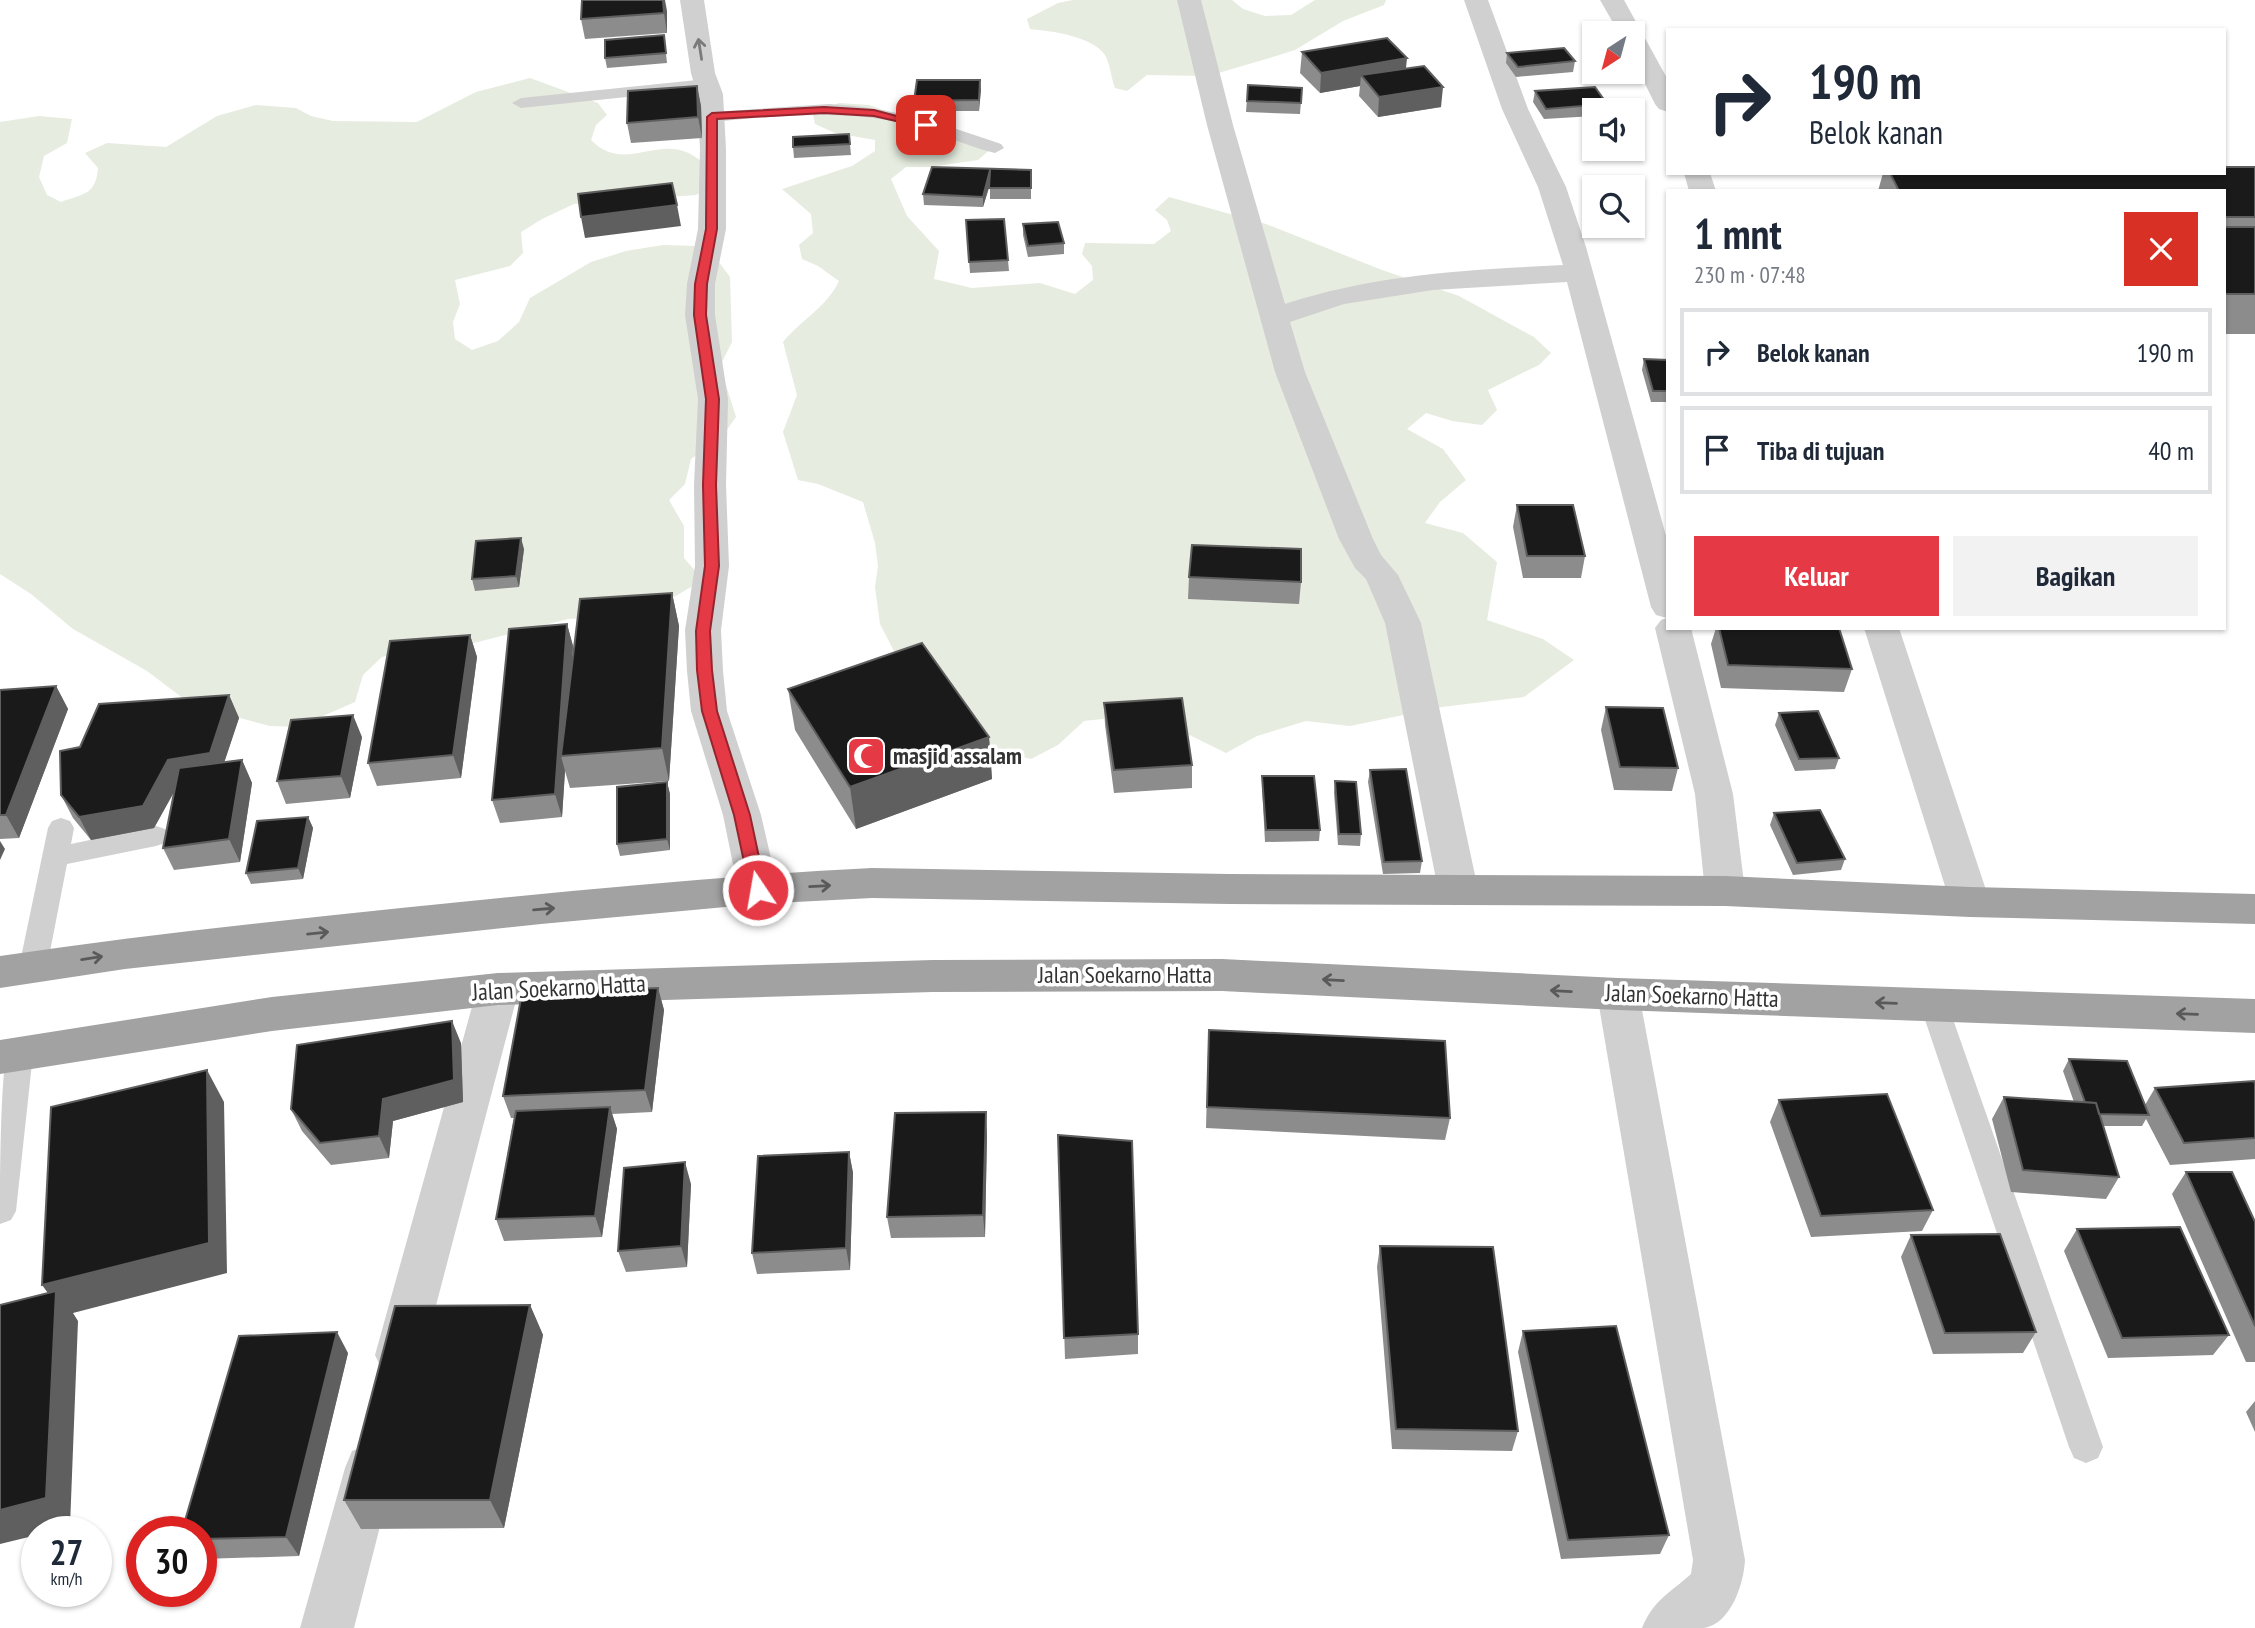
<!DOCTYPE html>
<html lang="id">
<meta charset="utf-8">
<style>
:root{--surface:#fff;--page:#f2f2f3;--text:#1f2937;--muted:#747a83;--line:#e0e1e3;--accent:#e63946}
body{margin:0;font-family:"PT Sans Narrow",sans-serif;background:var(--page);color:var(--text);height:100vh;display:flex;flex-direction:column;font-size:26px;white-space:nowrap}
*{box-sizing:border-box;margin:0}
p{font-size:23px;color:var(--muted)}
.icon{flex:none;width:38px;height:38px;fill:none;stroke:currentColor;stroke-width:2;stroke-linecap:round;stroke-linejoin:round}
.map{position:relative;flex:1;overflow:hidden}
.panel{position:absolute;left:1666px;top:189px;width:560px;height:441px;display:flex;flex-direction:column;background:var(--surface);border-radius:0px;box-shadow:0 2px 5px #0004}
.panel>*{flex:none}
.banner{position:absolute;left:1666px;top:28px;width:560px;height:147px;border-radius:0px;box-shadow:0 2px 5px #0004;background:#fff;color:var(--text);overflow:hidden}
.needle{width:46px;rotate:216deg}
.controls{position:absolute;left:1582px;top:21px;display:grid;gap:14px}
.controls a{display:grid;place-items:center;width:63px;height:63px;border-radius:0px;background:var(--surface);box-shadow:0 2px 5px #0004;font-size:35px}
.speed{position:absolute;left:21px;top:1516px;display:flex;gap:14px;font-size:35px;font-weight:700;text-align:center}
.speed>*{display:grid;place-content:center;width:91px;height:91px;border-radius:50%;background:var(--surface);box-shadow:0 2px 5px #0004;line-height:1}
.speed small{font-size:18px;font-weight:400}
.speed .limit{border:10px solid #d22;background:#fff;color:#111}
.pin{position:absolute;display:grid;place-items:center;width:60px;height:60px;color:#fff;margin:-30px;border-radius:14px;box-shadow:0 4px 10px #0006}
.me{position:absolute;width:77px;margin:-38px;rotate:348deg;stroke-linejoin:round;filter:drop-shadow(0 0 5px #0008)}
.turn{display:flex;align-items:center;gap:24px;height:147px;padding:0 28px;font-size:32px}
.turn .icon{width:91px;height:91px;stroke-width:2.5}
.turn b{display:block;font-size:49px;line-height:60px}
.round{display:grid;place-items:center;flex:none;width:74px;height:74px;border-radius:0px;background:var(--page)}
.head{display:flex;align-items:center;justify-content:space-between;height:119px;padding:0 28px}
h1{font-size:42px;font-weight:800;line-height:52px}
.cta{display:flex;gap:14px;margin-top:auto;padding:14px 28px}
.cta a{flex:1;height:80px;border-radius:0px;background:var(--accent);color:#fff;font-size:28px;font-weight:800;line-height:80px;text-align:center}
.cta a+a{background:var(--page);color:var(--text)}
ul{padding:0;list-style:none}
li{display:flex;align-items:center;gap:21px;height:88px;margin:0 14px 10px;padding:0 14px;border:4px solid var(--line);border-radius:0px}
li div{flex:1}
li b{display:block;font-size:26px}
li em{font-style:normal}
.map>svg:first-child{display:block}
</style>
<div class="map">
<svg width="2255" height="1628" viewBox="0 0 2255 1628">
<rect width="100%" height="100%" fill="#fff"/>
<path fill="#e6ecdf" d="M1073,0H1232L1243,9L1265,16L1291,15L1315,0H1386L1384,5L1343,21L1295,50L1276,56L1208,76L1147,75L1127,91L1115,88C1111,78 1110,63 1105,55C1092,36 1051,31 1030,29L1027,19L1058,3Z
M530,78L598,103L607,115L596,125L591,140C622,172 654,139 686,152C694,155 702,162 710,167L712,187L696,195L574,204L542,219L521,232L523,253L510,266L455,280L460,304L453,322L455,339L472,350L498,341L519,322L530,298L591,262L626,251L663,245L696,246L712,253L730,277L732,342L720,366L736,417L721,438L691,459L685,484L669,500L684,526V558L703,580L655,608L624,616L568,619L470,644L416,649L382,657L363,675L355,702L298,727L270,726L192,705L147,671L73,629L31,594L0,574V122L39,116L72,119L67,143L44,156L39,177L47,195L61,202C83,194 96,195 98,168L85,153L107,143L166,147L217,116L256,105L296,108L311,116L333,121L417,122L476,92Z
M839,103L869,105L993,147L978,160L930,167H906L891,179L907,216L939,251L934,279L972,288L1040,283L1075,294L1093,280L1092,266L1082,254L1085,243L1154,244L1171,231L1167,220L1155,210L1169,197L1266,224L1382,270L1459,296L1534,337L1551,353L1539,365L1488,390L1497,410L1482,425L1452,421L1426,413L1407,429L1443,449L1466,480L1440,502L1425,523L1463,533L1497,562L1487,620L1543,639L1574,660L1524,697L1442,707L1350,726L1306,721L1257,736L1226,753L1147,714L1084,721L1058,745L1031,759L997,751L952,730L895,653L880,624L875,587L878,566L875,543L863,502L818,484L798,480L783,432L797,395L783,342C802,319 826,308 839,281L818,266L802,259L799,245L813,233L811,214L782,189L852,166L875,151V140L835,133L815,124L813,114Z"/>
<g fill="none" stroke-linecap="round" stroke-linejoin="round">
<path fill="#d0d0d0" fill-rule="evenodd" d="M707,79L713,80L716,84L713,88L521,108L512,103L521,98Z
M829,104C890,107 944,124 1001,144L1004,148L995,153C962,145 932,129 898,122C837,110 774,116 712,122L703,117L712,112Z
M61,818L70,821L74,828L71,844L156,826L165,829L169,836L165,843L156,846L67,864L47,967L43,975L33,978L23,975L19,967L48,828L52,821Z
M1934,994L1944,997L1948,1005L2103,1447L2098,1458L2086,1463L2074,1458L2069,1447L1920,1005L1924,997Z
M18,1042L28,1046L33,1054L16,1211L11,1220L0,1224C0,1186 0,1075 8,1046Z"/>
<path fill="#d0d0d0" fill-rule="evenodd" d="M680,0H704L715,73L723,94L726,149V229L715,284V315L728,399L726,485L729,566L721,630L723,671L727,711L761,815L778,889L772,900L758,904L744,900L738,889L723,815L691,711L687,671L685,630L695,566L694,485L698,399L685,315L687,284L698,229L700,149L697,94L691,73Z
M1177,0H1201L1233,125L1285,304C1376,274 1468,270 1563,265L1538,187L1502,109L1464,0H1488L1528,109L1566,187L1586,247L1668,543V628H1691L1733,794L1745,891L1739,902L1725,906L1711,902L1705,891L1695,794L1655,628L1661,620L1667,618L1656,615L1651,607L1567,282L1433,290L1344,304L1290,322L1305,372L1373,539L1381,555L1398,575L1421,623L1478,889L1472,900L1458,904L1444,900L1438,889L1385,623L1366,579L1355,568L1339,539L1275,372L1207,125Z
M1600,0H1624L1668,80V112L1659,109L1655,104L1633,60V33H1619Z
M1684,173H1710L1716,191H1689Z
M1864,628H1899L1990,902L1984,913L1970,917L1956,913L1950,902Z
M498,973L513,978L519,989L423,1355L416,1370L399,1377L382,1370L375,1355L477,989L483,978Z
M1618,978L1633,982L1639,994L1745,1560C1744,1583 1731,1624 1704,1628C1685,1628 1662,1628 1642,1628C1654,1599 1669,1594 1691,1574L1693,1560L1597,994L1603,982Z
M370,1444L388,1451L395,1468L354,1628H300L345,1468L352,1451Z"/>
<path fill="#a2a2a2" fill-rule="evenodd" d="M872,868L1229,874L1725,876L1970,887L2255,894V924L1970,917L1725,906L1229,904L872,898L758,904L541,924L125,969L0,988V956C133,936 267,922 401,908C558,892 715,876 872,868Z
M1222,959L1618,978L2255,999V1033L1618,1010L1222,991L933,992L498,1005L272,1031L0,1074V1040L272,997L498,973L933,960Z"/>
</g>
<path fill="#8c8c8c" d="M667,11V33L585,39L581,19Z
M664,35L667,63L607,68L605,58Z
M1302,52L1406,69L1441,107L1378,117L1359,96L1360,86L1320,93L1300,73Z
M1507,53L1575,61L1573,72L1516,77L1506,63Z
M980,80L979,111H915L914,101Z
M1248,85L1302,88L1300,114L1246,112Z
M697,86L701,106L702,138L631,143L627,123Z
M1535,91L1607,104L1606,110H1594V116L1544,119L1533,102Z
M849,134L851,155L794,158L793,147Z
M2255,167V334H2224V191H1878L1883,173H2224Z
M1031,170V199H990V185L983,207L924,205L923,194Z
M966,220L1008,260L1009,271L970,273Z
M1023,224L1064,243V254L1028,257L1023,235Z
M1644,359L1668,360V402H1651L1642,370Z
M1517,505L1585,556L1581,578H1523L1513,527Z
M524,549L519,587L475,591L472,579Z
M1189,577L1301,582L1299,604L1188,599Z
M672,593L679,626L669,781L570,788L565,771L562,817L500,823L492,800L567,624L573,646L572,658Z
M1716,628H1839L1852,669L1844,692L1721,688L1711,644Z
M470,635L477,657L461,778L377,786L368,763Z
M56,686L68,709L19,838L0,839V690Z
M788,689L989,737L992,779L856,829L795,730Z
M229,695L239,718L224,763L242,760L252,783L240,862L174,870L163,848L174,792L154,828L91,840L73,818L61,795L80,747Z
M1104,703L1192,765V788L1114,793L1105,725Z
M1606,707L1678,768L1672,791L1614,790L1601,730Z
M1779,713L1839,758L1835,769L1795,771L1775,725Z
M362,737L350,798L286,804L277,781Z
M1370,770L1422,861L1420,873L1383,874L1368,782Z
M1262,776L1320,830L1319,841L1265,842L1262,787Z
M1335,781L1361,834L1360,846L1338,845L1334,793Z
M667,782L670,794V850L620,856L617,844Z
M1774,813L1845,859L1841,870L1793,875L1770,825Z
M308,817L313,828L303,879L251,884L246,873Z
M658,988L664,1010L652,1112L612,1114L617,1129L602,1237L504,1241L496,1219L514,1118H511L503,1096Z
M461,1043L463,1102L393,1121L389,1158L331,1165L302,1131L291,1109Z
M1208,1052L1450,1118L1445,1140L1206,1128Z
M2069,1059L2145,1105L2155,1088L2255,1084V1159L2170,1165L2146,1119L2142,1126H2103L2119,1177L2106,1199L2011,1192L1992,1119L2004,1097L2074,1102L2063,1071Z
M1779,1100L1933,1210L1922,1231L1811,1237L1770,1122Z
M987,1134L985,1237L891,1238L887,1217Z
M1058,1135L1138,1334V1354L1065,1359Z
M849,1152L853,1173L850,1270L757,1274L752,1253Z
M2186,1172L2255,1222V1362H2246L2172,1194Z
M691,1184L687,1267L626,1272L618,1251Z
M2077,1229L2229,1335L2213,1355L2108,1358L2064,1251Z
M1911,1235L2036,1332L2023,1353L1933,1354L1901,1257Z
M1380,1246L1518,1431L1512,1451L1392,1449L1377,1267Z
M530,1305L543,1335L504,1528L361,1529L344,1500Z
M1523,1331L1669,1535L1660,1554L1561,1559L1518,1352Z
M348,1353L299,1556L201,1559V1531Z
M2255,1401V1432L2246,1412Z"/>
<path fill="#5f5f5f" d="M663,0H665L667,11V33L664,13Z
M1407,58L1405,78L1361,75L1360,86L1320,93L1321,73Z
M980,80L981,90L979,111V100Z
M697,86L701,106L702,138L698,117Z
M1443,87L1441,107L1378,117L1379,97Z
M990,170L991,180L983,207V197Z
M677,205L681,226L585,238L581,217Z
M521,538L524,549L519,587L516,576Z
M672,593L679,626L669,781L662,748Z
M567,624L573,646L566,755L561,756L565,771L562,817L555,794Z
M470,635L477,657L461,778L453,755Z
M56,686L68,709L19,838L6,815Z
M229,695L239,718L220,775L179,783L154,828L91,840L79,817Z
M353,715L362,737L350,798L341,776Z
M989,737L992,779L856,829L850,787Z
M242,760L252,783L240,862L229,839Z
M667,782L670,794V850L667,839Z
M308,817L313,828L303,879L298,868Z
M0,841L5,849L0,860Z
M658,988L664,1010L652,1112L645,1090Z
M452,1021L461,1043L463,1102L393,1121L389,1158L379,1136L383,1099Z
M207,1070L224,1102L227,1273L73,1313L78,1321L70,1526L50,1531H37V1535L0,1544V1510L56,1304L42,1285Z
M610,1107L617,1129L602,1237L595,1216Z
M986,1112L987,1134L985,1237L983,1215Z
M849,1152L853,1173L850,1270L846,1248Z
M685,1162L691,1184L687,1267L681,1246Z
M530,1305L543,1335L504,1528L490,1500Z
M337,1332L348,1353L299,1556L286,1537Z"/>
<path fill="#1a1a1a" stroke="#5f5f5f" stroke-width="2" d="M582,0H663L664,13L581,19Z
M664,35L666,53L605,58V40Z
M1387,38L1407,58L1321,73L1302,52Z
M1564,48L1575,61L1518,67L1507,53Z
M1424,66L1443,87L1379,97L1361,75Z
M917,80H980L979,100L914,101Z
M1248,85L1302,88L1301,103L1247,101Z
M697,86L698,117L627,123L628,91Z
M1595,87L1607,104L1546,109L1535,91Z
M849,134L850,144L793,147V137Z
M932,167L1031,170V188H989L990,170L983,197L923,194Z
M2224,167H2255V217H2224V191H1899L1890,173H2224Z
M672,183L677,205L581,217L578,194Z
M1004,219L1008,260L969,262L966,220Z
M1058,222L1064,243L1028,246L1023,224Z
M2224,227H2255V294H2224Z
M1644,359L1668,360V391H1653Z
M1517,505H1573L1585,556H1527Z
M521,538L516,576L472,579L476,541Z
M1192,545L1301,549V582L1189,577Z
M672,593L662,748L561,756L580,599Z
M567,624L555,794L492,800L509,629Z
M1719,628H1839L1852,669L1728,665Z
M470,635L453,755L368,763L390,641Z
M922,643L989,737L850,787L788,689Z
M56,686L6,815H0V690Z
M229,695L210,753L168,760L143,806L79,817L61,795L60,751L80,747L99,704Z
M1182,698L1192,765L1114,770L1104,703Z
M1606,707L1663,708L1678,768L1620,767Z
M1818,711L1839,758L1799,759L1779,713Z
M353,715L341,776L277,781L291,720Z
M242,760L229,839L163,848L179,768Z
M1406,769L1422,861L1384,862L1370,770Z
M1262,776H1314L1320,830H1266Z
M1335,781L1356,782L1361,834H1339Z
M667,782V839L617,844V787Z
M1820,810L1845,859L1797,863L1774,813Z
M308,817L298,868L246,873L257,821Z
M658,988L645,1090L503,1096L522,993Z
M452,1021L454,1080L383,1099L379,1136L320,1143L291,1109L297,1045Z
M1209,1030L1445,1041L1450,1118L1207,1107Z
M2069,1059L2127,1061L2149,1115L2099,1114L2096,1103L2085,1102Z
M207,1070L209,1243L42,1285L51,1107Z
M2254,1081L2255,1084V1138L2184,1143L2155,1088Z
M1887,1094L1933,1210L1821,1216L1779,1100Z
M2004,1097L2096,1103L2119,1177L2023,1170Z
M610,1107L595,1216L496,1219L516,1111Z
M986,1112L983,1215L887,1217L895,1113Z
M1058,1135L1132,1141L1138,1334L1064,1338Z
M849,1152L846,1248L752,1253L758,1156Z
M685,1162L681,1246L618,1251L624,1168Z
M2186,1172H2232L2255,1222V1326Z
M2180,1227L2229,1335L2122,1338L2077,1229Z
M2000,1234L2036,1332L1945,1333L1911,1235Z
M1380,1246L1493,1247L1518,1431L1396,1429Z
M56,1291L46,1498L0,1510V1305Z
M530,1305L490,1500H344L395,1306Z
M1616,1326L1669,1535L1568,1540L1523,1331Z
M337,1332L286,1537L201,1539V1531H182L239,1336Z"/>
<defs><path id="oneway-shaft" d="M-6 0H5M1.5-3L5.5 0L1.5 3" fill="none" stroke-width="1.6" stroke-linecap="round" stroke-linejoin="round" transform="scale(1.75)"/></defs>
<use stroke="#7a7a7a" href="#oneway-shaft" transform="translate(700 49) rotate(-99)"/>
<g stroke="#5a5a5a">
<use href="#oneway-shaft" transform="translate(820 886) rotate(-3)"/>
<use href="#oneway-shaft" transform="translate(544 909) rotate(-5)"/>
<use href="#oneway-shaft" transform="translate(318 933) rotate(-6)"/>
<use href="#oneway-shaft" transform="translate(92 958) rotate(-9)"/>
<use href="#oneway-shaft" transform="translate(1333 980) rotate(-177)"/>
<use href="#oneway-shaft" transform="translate(1561 991) rotate(-177)"/>
<use href="#oneway-shaft" transform="translate(1886 1003) rotate(-178)"/>
<use href="#oneway-shaft" transform="translate(2187 1014) rotate(-178)"/>
</g>
<path fill="#e63946" stroke="#96252e" stroke-width="2" d="M824,107L874,110L931,125L926,128L874,116L824,113L717,119V229L707,284L706,315L719,399L716,485L719,566L710,631L712,670L717,711L750,815L766,890L758,896L750,890L734,815L702,711L697,670L696,631L705,566L703,485L706,399L694,315L695,284L706,229L707,117L712,113Z"/>
<defs>
<symbol id="mosque-square" viewBox="-11 -11 22 22"><rect x="-9" y="-9" width="18" height="18" rx="4" fill="#e63946" stroke="#fff"/><path d="M3.5-4.9A6 6 0 1 0 3.5 4.9A5 5 0 1 1 3.5-4.9Z" fill="#fff"/></symbol>
</defs>
<g fill-rule="evenodd">
<use href="#mosque-square" x="844" y="734" width="44" height="44"/>
</g>
<g text-anchor="middle" stroke-width="7" stroke-linejoin="round" paint-order="stroke">
<g font-size="24" font-weight="bold" fill="#333" stroke="#fff" text-anchor="start">
<text x="893" y="764">masjid assalam</text>
</g>
<g font-size="24" fill="#333" stroke="#fff">
<text x="1125" y="983">Jalan Soekarno Hatta</text>
<text transform="translate(559 988) rotate(-3)" y="8">Jalan Soekarno Hatta</text>
<text transform="translate(1692 996) rotate(2)" y="8">Jalan Soekarno Hatta</text>
</g>
</g>
</svg>
<div class="controls">
<a><svg class="needle" viewBox="-14 -14 28 28"><path d="M0-13l5 13h-10z" fill="#e53935"/><path d="M0 13l5-13h-10z" fill="#747a83"/></svg></a>
<a><svg class="icon" aria-label="sound" viewBox="0 0 24 24"><path d="M4 9h4l5-4v14l-5-4H4zM17 9q2 3 0 6"/></svg></a>
<a><svg class="icon" aria-label="search" viewBox="0 0 24 24"><circle cx="10" cy="10" r="6"/><path d="M15 15l6 6"/></svg></a>
</div>
<div class="speed"><div>27<small>km/h</small></div><div class="limit">30</div></div>
<div class="pin" style="left:926px;top:125px;background:#d93025"><svg class="icon" aria-label="arrive" viewBox="0 0 24 24"><path d="M6 21V4h12l-3 4 3 4H6"/></svg></div>
<svg class="me" style="left:758px;top:890px" viewBox="-20 -20 40 40"><circle r="17" fill="#e63946" stroke="#fff" stroke-width="3"/><path d="M0-11L8 9 0 5-8 9z" fill="#fff"/></svg>
<div class="banner">
<div class="turn"><svg class="icon" aria-label="right" viewBox="0 0 24 24"><path d="M7 20v-9h11M14 6l5 5-5 5"/></svg><div><b>190 m</b>Belok kanan</div></div>
</div>
<section class="panel">
<div class="head"><div><h1>1 mnt</h1><p>230 m · 07:48</p></div><a class="round" style="background:#d93025;color:#fff"><svg class="icon" aria-label="close" viewBox="0 0 24 24"><path d="M6 6l12 12M18 6L6 18"/></svg></a></div>
<ul>
<li><svg class="icon" aria-label="right" viewBox="0 0 24 24"><path d="M7 20v-9h11M14 6l5 5-5 5"/></svg><div><b>Belok kanan</b></div><em>190 m</em></li>
<li><svg class="icon" aria-label="arrive" viewBox="0 0 24 24"><path d="M6 21V4h12l-3 4 3 4H6"/></svg><div><b>Tiba di tujuan</b></div><em>40 m</em></li>
</ul>
<div class="cta"><a>Keluar</a><a>Bagikan</a></div>
</section>
</div>
